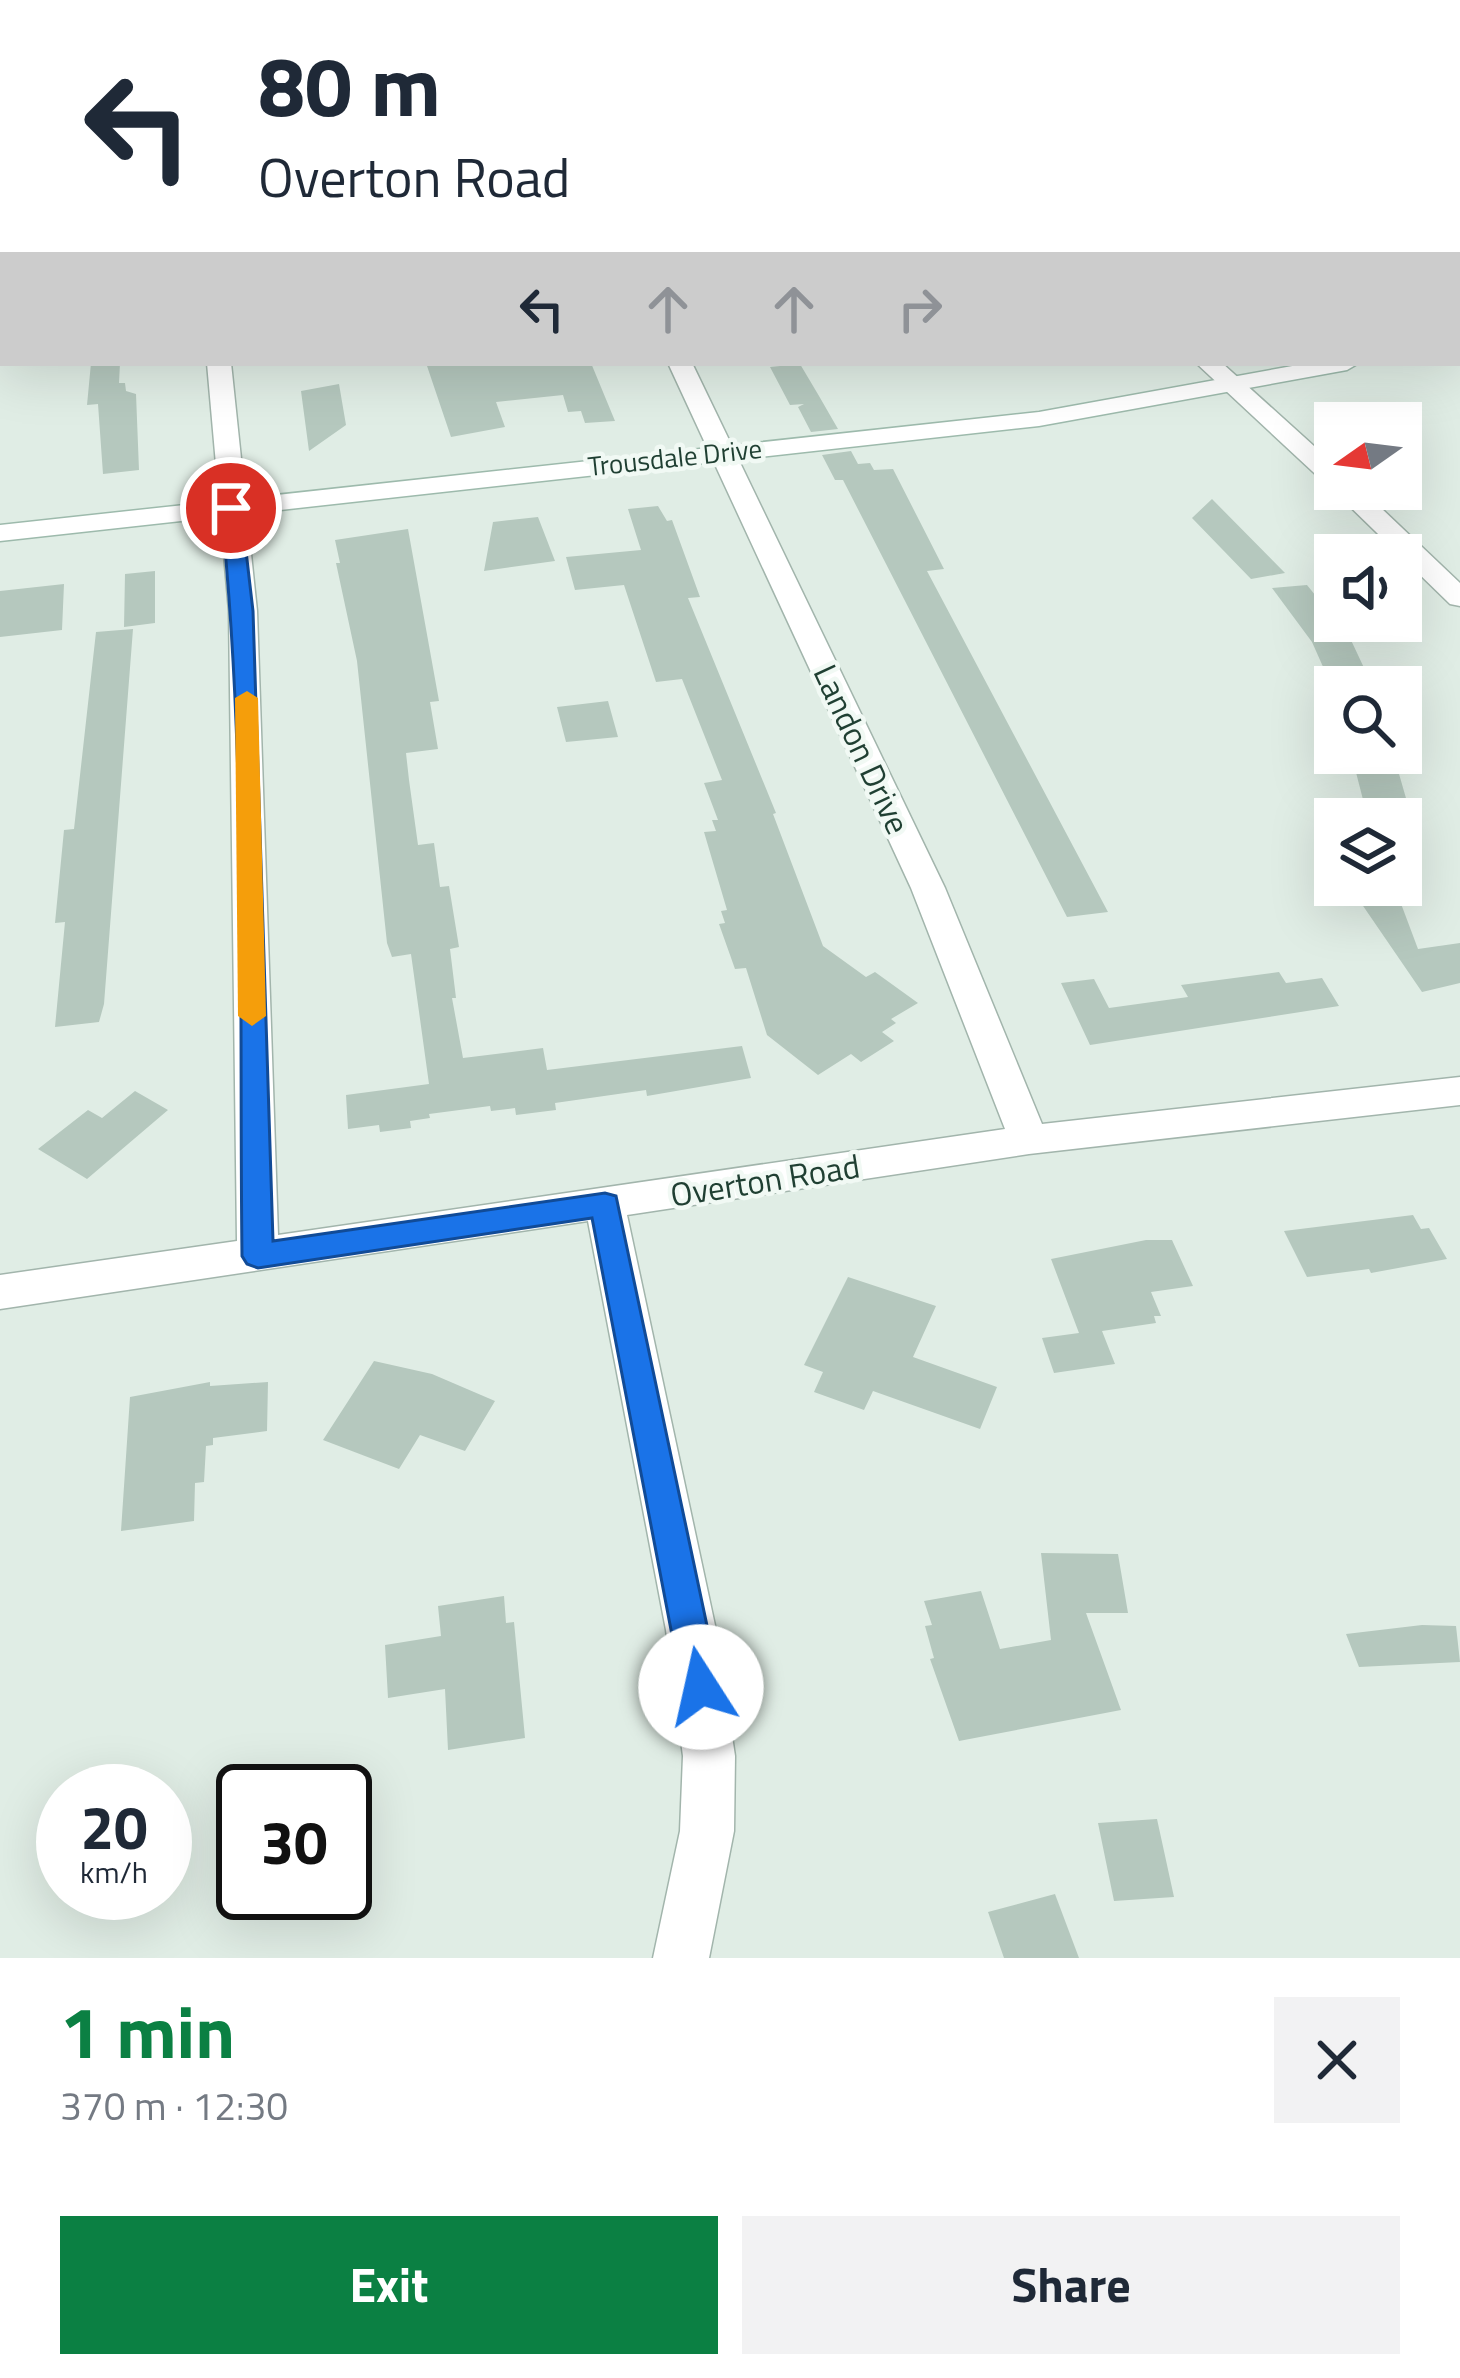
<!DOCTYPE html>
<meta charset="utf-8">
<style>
:root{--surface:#fff;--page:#f2f2f3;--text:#1f2937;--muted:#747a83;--accent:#0b8043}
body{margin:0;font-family:"Titillium Web",sans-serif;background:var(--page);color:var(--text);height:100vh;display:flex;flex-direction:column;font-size:45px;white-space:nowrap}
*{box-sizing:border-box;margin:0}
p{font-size:39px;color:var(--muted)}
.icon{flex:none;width:66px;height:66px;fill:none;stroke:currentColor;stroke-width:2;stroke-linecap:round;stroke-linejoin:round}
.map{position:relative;height:1958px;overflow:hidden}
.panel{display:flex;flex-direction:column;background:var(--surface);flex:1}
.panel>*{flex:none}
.guide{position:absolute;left:0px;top:0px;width:1461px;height:366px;box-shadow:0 12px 48px #0002;background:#fff;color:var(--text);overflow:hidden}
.needle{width:78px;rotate:256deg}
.tools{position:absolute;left:1314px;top:402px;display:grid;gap:24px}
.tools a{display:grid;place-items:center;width:108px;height:108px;border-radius:0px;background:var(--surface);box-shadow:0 12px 48px #0002;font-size:60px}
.speed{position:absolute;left:36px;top:1764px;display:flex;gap:24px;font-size:60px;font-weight:700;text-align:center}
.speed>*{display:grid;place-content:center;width:156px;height:156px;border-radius:50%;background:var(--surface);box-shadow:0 12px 48px #0002;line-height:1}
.speed small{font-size:30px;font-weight:400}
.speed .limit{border:6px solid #111;border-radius:18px;background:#fff;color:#111}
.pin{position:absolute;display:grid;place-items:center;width:102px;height:102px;color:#fff;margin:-51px;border:6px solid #fff;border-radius:50%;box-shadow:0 3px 12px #0007}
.me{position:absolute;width:132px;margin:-66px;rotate:350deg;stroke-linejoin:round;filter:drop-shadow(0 0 9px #0008)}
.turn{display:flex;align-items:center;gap:42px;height:252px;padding:0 60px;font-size:54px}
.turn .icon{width:156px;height:156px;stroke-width:2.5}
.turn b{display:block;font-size:84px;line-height:102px}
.lanes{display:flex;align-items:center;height:114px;padding:0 60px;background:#0003;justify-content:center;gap:60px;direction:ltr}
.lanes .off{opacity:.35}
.round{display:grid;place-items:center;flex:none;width:126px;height:126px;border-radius:0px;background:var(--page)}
.headline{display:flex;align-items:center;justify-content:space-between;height:204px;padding:0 60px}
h1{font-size:72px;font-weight:700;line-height:90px;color:var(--accent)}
.action{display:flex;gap:24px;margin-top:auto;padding:24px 60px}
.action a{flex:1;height:138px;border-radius:0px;background:var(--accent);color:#fff;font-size:48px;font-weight:700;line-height:138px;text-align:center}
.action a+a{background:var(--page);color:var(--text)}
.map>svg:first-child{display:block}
</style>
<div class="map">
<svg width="1460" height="1958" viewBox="0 0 1460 1958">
<rect width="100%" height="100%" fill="#e0ede5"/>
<path fill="#b5c8be" d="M91,363H120L119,383H125L126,391L136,394L139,470L103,474L98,404L87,405Z
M426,363H591L615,421L585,423L581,411L568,412L563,395L496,402L505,427L451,437Z
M800,364L819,396L838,429L811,432L798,407L804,404L790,405L770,367Z
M339,384L346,425L309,451L301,391Z
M851,451L858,464L870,463L874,470L893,469L944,569L927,571L1108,912L1067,917L843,480H835L822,455Z
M1212,499L1285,573L1251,579L1192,518Z
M658,506L667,521L672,520L700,597L688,598L776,813L773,814L823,946L866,977L875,972L918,1003L891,1019L896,1023L882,1032L894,1041L861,1062L851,1054L818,1075L767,1035L746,968L735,969L719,924L725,923L721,911L727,910L704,832L716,831L712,820H718L704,783L722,780L682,679L656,682L624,585L575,590L566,557L641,550L628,509Z
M538,517L555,561L484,571L493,522Z
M408,529L439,701L430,702L438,749L406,753L409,780L418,845L434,843L440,887L449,886L459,947L450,949L456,998H452L463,1058L543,1048L547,1070L742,1046L751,1078L647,1096L646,1090L555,1103L556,1110L516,1115L515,1108L491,1111L490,1106L429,1114L430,1118L410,1121L411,1128L380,1132L379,1125L348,1129L346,1095L429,1084L411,954L392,957L387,943L357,661L336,563H340L335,540Z
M155,571V623L124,627L125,574Z
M64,584L62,630L0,637V591Z
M1307,585L1350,638L1373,687H1332L1312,642L1272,588Z
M133,629L104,1004L99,1022L55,1027L65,922L55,923L64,830L74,829L96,632Z
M608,701L618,737L566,742L557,707Z
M1351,753H1393L1412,819H1368Z
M1359,900L1400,901L1418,949L1460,943V983L1422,992Z
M1279,972L1286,983L1322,978L1339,1006L1090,1045L1061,983L1094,979L1109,1008L1188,997L1181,985Z
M135,1091L168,1110L87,1179L38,1149L88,1110L102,1118Z
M1413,1215L1421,1229L1429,1228L1447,1259L1371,1273L1369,1269L1307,1277L1284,1231Z
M1146,1240H1172L1193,1286L1151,1292L1161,1316H1154L1156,1323L1102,1331L1115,1364L1054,1373L1042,1338L1079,1333L1051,1259Z
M848,1277L936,1306L913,1357L997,1387L980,1429L873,1391L864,1410L814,1392L823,1372L804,1365Z
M374,1361L432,1374L495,1401L465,1451L420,1435L399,1469L323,1440Z
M210,1382V1386L268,1382L267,1431L213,1438V1445L206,1446L204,1482L195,1483L194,1521L121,1531L130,1397Z
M1041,1553L1118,1554L1128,1613H1086L1121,1710L959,1741L930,1659L934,1658L925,1626L932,1625L924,1601L981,1591L1000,1649L1051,1640Z
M504,1596L506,1623L514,1622L525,1738L448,1750L445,1689L388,1698L385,1645L441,1636L438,1606Z
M1422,1625L1456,1626L1460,1662L1359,1667L1346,1634Z
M1157,1819L1174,1897L1114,1901L1098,1823Z
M1055,1894L1079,1958H1004L988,1912Z"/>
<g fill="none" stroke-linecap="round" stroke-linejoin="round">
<defs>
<path id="street" d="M189,0H205L188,3Z
M486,0H502L485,3Z
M754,0H772L774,3H756Z
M1091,0H1108L1110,3H1093Z
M1399,0H1417L1419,3H1401Z
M1458,29L1460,30V41L1458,40Z
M1458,148H1460V160H1458Z
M207,363H231L257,611L278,1235L1005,1129L911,888L668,363H692L945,888L1042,1124L1460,1077V1105L1029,1154L627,1215L716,1630L735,1756L734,1831L709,1958H653L680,1831L683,1756L666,1630L588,1221L0,1309V1275L237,1241L229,611Z
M1196,363H1222L1335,465V489H1361L1460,583V606L1450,604L1337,494L1333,489L1335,487L1326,484Z"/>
<path id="secondary" d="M1458,337H1460V351H1458Z
M1309,363H1359L1347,370L1039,426L0,541V525L1039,412Z"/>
</defs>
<use href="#street" stroke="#a2b5ac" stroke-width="3"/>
<use href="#secondary" stroke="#9dbaac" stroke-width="3"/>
<use href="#street" fill="#fff" fill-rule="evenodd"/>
<use href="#secondary" fill="#fff" fill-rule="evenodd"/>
</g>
<path fill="#1a73e8" stroke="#114b97" stroke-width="3" d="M231,503L241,508L253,611L273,1241L605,1193L616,1196L720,1687L714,1700L701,1705L687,1700L682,1687L592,1218L258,1268L247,1264L242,1256C239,1007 247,756 221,508Z"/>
<path fill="#f59e0b" d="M247,691L258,698L266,1016L252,1026L238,1016L235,698Z"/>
<g text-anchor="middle" stroke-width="9" stroke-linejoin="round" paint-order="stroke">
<g font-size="27" fill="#1f3f32" stroke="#f1f9f4">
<text transform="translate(675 458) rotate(-6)" y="9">Trousdale Drive</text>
</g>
<g font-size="33" fill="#1f3f32" stroke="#f1f9f4">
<text transform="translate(862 749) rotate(65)" y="12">Landon Drive</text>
<text transform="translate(765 1180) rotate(-9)" y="12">Overton Road</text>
</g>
</g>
</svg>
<div class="tools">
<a><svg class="needle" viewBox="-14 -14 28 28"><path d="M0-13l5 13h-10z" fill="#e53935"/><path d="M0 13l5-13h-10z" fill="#747a83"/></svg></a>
<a><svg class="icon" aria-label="sound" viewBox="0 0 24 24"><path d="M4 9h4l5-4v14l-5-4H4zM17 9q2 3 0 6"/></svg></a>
<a><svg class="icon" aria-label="search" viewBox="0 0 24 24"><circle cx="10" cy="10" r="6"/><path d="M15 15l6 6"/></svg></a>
<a><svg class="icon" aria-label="layers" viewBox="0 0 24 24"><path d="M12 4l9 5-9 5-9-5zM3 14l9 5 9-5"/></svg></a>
</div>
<div class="speed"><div>20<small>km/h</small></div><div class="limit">30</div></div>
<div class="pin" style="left:231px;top:508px;background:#d93025"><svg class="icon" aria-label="arrive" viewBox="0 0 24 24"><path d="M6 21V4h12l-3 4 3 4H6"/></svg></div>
<svg class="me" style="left:701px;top:1687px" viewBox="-20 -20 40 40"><circle r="19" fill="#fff"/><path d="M0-13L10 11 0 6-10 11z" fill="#1a73e8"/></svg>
<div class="guide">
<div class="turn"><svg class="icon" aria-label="left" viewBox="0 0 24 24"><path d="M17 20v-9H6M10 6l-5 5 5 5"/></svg><div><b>80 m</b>Overton Road</div></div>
<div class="lanes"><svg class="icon" aria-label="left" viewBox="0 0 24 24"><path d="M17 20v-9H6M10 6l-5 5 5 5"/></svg><svg class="icon off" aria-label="ahead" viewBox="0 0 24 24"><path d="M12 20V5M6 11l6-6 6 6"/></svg><svg class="icon off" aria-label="ahead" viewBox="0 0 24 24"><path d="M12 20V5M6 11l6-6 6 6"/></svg><svg class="icon off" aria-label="right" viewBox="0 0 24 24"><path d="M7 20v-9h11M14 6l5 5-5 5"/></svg></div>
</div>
</div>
<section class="panel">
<div class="headline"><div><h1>1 min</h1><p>370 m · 12:30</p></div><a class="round"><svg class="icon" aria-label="close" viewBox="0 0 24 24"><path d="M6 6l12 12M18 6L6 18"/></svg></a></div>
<div class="action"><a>Exit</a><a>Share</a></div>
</section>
